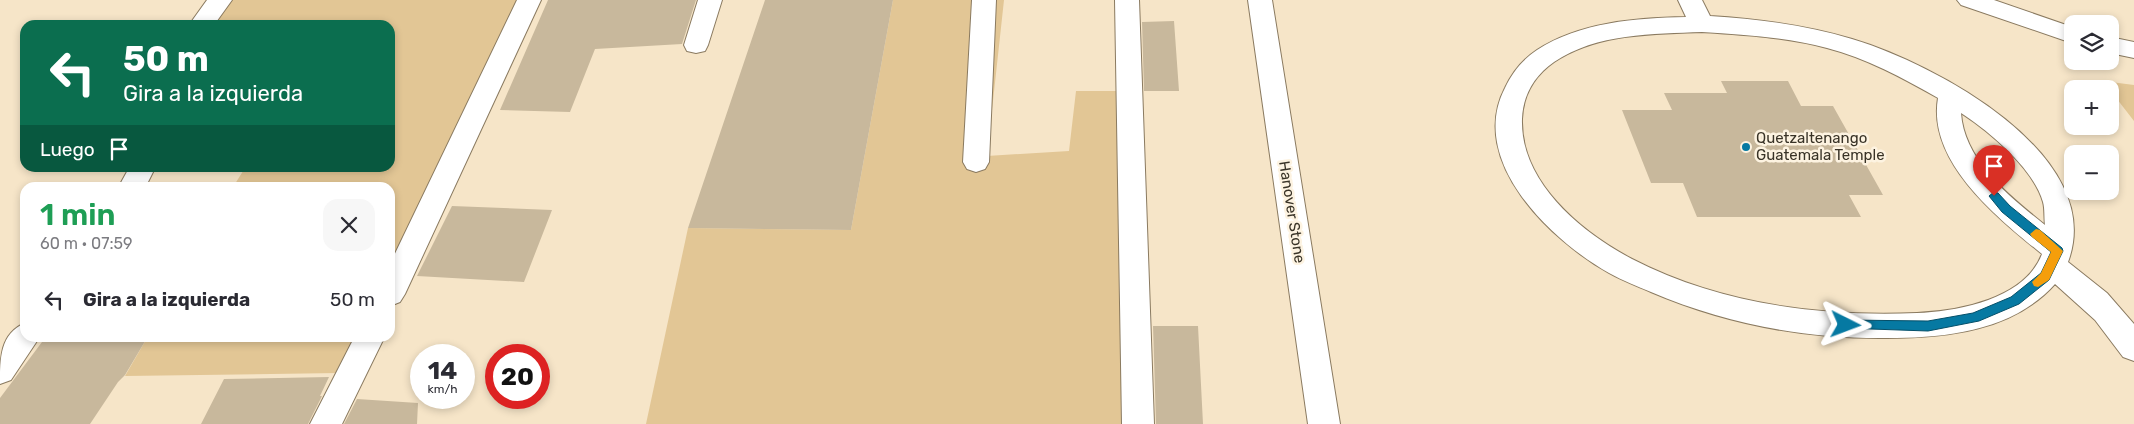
<!DOCTYPE html>
<html lang="es">
<meta charset="utf-8">
<style>
:root{--surface:#fff;--page:#f7f7f7;--text:#2b2b33;--muted:#7c7c81}
body{margin:0;font-family:Rubik,sans-serif;background:var(--page);color:var(--text);height:100vh;display:flex;flex-direction:column;font-size:19px;white-space:nowrap}
*{box-sizing:border-box;margin:0}
p{font-size:16px;color:var(--muted)}
.icon{flex:none;width:28px;height:28px;fill:none;stroke:currentColor;stroke-width:2;stroke-linecap:round;stroke-linejoin:round}
.map{position:relative;flex:1;overflow:hidden}
.details{position:absolute;left:20px;top:182px;width:375px;height:160px;display:flex;flex-direction:column;background:var(--surface);border-radius:15px;box-shadow:0 2px 8px #0003}
.details>*{flex:none}
.hud{position:absolute;left:20px;top:20px;width:375px;height:152px;border-radius:15px;box-shadow:0 2px 8px #0003;background:#0b6e4f;color:#fff;overflow:hidden}
.buttons{position:absolute;left:2064px;top:15px;display:grid;gap:10px}
.buttons a{display:grid;place-items:center;width:55px;height:55px;border-radius:10px;background:var(--surface);box-shadow:0 2px 8px #0003;font-size:25px}
.speed{position:absolute;left:410px;top:344px;display:flex;gap:10px;font-size:25px;font-weight:700;text-align:center}
.speed>*{display:grid;place-content:center;width:65px;height:65px;border-radius:50%;background:var(--surface);box-shadow:0 2px 8px #0003;line-height:1}
.speed small{font-size:12px;font-weight:400}
.speed .limit{border:8px solid #d22;background:#fff;color:#111}
.pin{position:absolute;display:grid;place-items:center;width:42px;height:42px;color:#fff;margin:-51px -21px;border-radius:50% 50% 50% 0;rotate:-45deg;box-shadow:0 0 5px #0007}
.pin .icon{rotate:45deg}
.me{position:absolute;width:55px;margin:-28px;rotate:93deg;stroke-linejoin:round;filter:drop-shadow(0 0 4px #0008)}
.turn{display:flex;align-items:center;gap:18px;height:105px;padding:0 20px;font-size:22px}
.turn .icon{width:65px;height:65px;stroke-width:2.5}
.turn b{display:block;font-size:35px;line-height:42px}
.then{display:flex;align-items:center;height:48px;padding:0 20px;background:#0003;gap:10px;font-size:19px}
.round{display:grid;place-items:center;flex:none;width:52px;height:52px;border-radius:15px;background:var(--page)}
.overview{display:flex;align-items:center;justify-content:space-between;height:85px;padding:0 20px}
h1{font-size:30px;font-weight:600;line-height:38px;color:#1e9e55}
ul{padding:0;list-style:none}
li{display:flex;align-items:center;gap:15px;height:65px;padding:0 20px}
li div{flex:1}
li b{display:block;font-size:19px}
li em{font-style:normal}
.map>svg:first-child{display:block}
</style>
<div class="map">
<svg width="2134" height="424" viewBox="0 0 2134 424">
<rect width="100%" height="100%" fill="#f6e5c8"/>
<path fill="#e2c695" d="M229,0H522L390,269V188L233,187L245,168H390V25H210Z
M893,0H1004L987,156L1069,151L1076,91H1128L1138,424H646L688,228L851,230Z
M2103,81L2134,85V121Z
M147,338H356L339,373L125,376Z"/>
<path fill="#c8b89c" d="M548,0H696L682,44L595,49L570,112L500,110Z
M765,0H893L851,230L688,228Z
M1174,21L1179,91H1144L1142,22Z
M1721,81H1788L1801,106H1833L1883,195H1849L1861,217H1697L1683,183H1651L1622,110H1672L1664,93H1727Z
M452,206L552,210L524,282L417,276Z
M1153,326H1198L1203,424H1156Z
M45,338H147L125,375L118,382L90,424H0V398Z
M329,377L320,396H322L308,424H201L224,379Z
M357,399L418,403L417,424H344Z"/>
<g fill="none" stroke-linecap="round" stroke-linejoin="round">
<defs>
<path id="minor" d="M207,0H232L214,25H189Z
M517,0H541L405,294L400,302L390,306V264Z
M698,0H722L708,45L705,51L696,53L687,51L684,45Z
M972,0H996L989,162L985,169L976,172L967,169L963,162Z
M1115,0H1139L1154,424H1122Z
M1248,0H1272L1340,424H1308Z
M1678,0H1702L1710,16C1758,19 1806,25 1852,39C1933,63 2108,155 2068,262L2107,293L2134,324V361L2123,357L2095,320L2055,284C2013,331 1946,338 1887,338C1805,339 1726,324 1651,292C1637,286 1623,281 1609,273C1552,241 1467,161 1505,88C1512,73 1522,60 1537,50C1580,22 1636,18 1686,17ZM1702,32C1744,35 1786,37 1827,48C1866,58 1903,78 1938,98C1927,162 1998,218 2042,254C2025,299 1959,311 1917,313C1821,317 1719,304 1632,259C1581,232 1520,182 1522,119C1523,95 1534,76 1554,62C1597,33 1653,34 1702,32ZM1961,113C1990,132 2033,168 2043,202C2045,209 2044,218 2045,225C2011,198 1964,161 1961,113Z
M1957,0H1994L2072,27V43L1961,5Z
M2110,37L2134,42V58L2110,53Z
M129,168H155L145,188H118Z
M25,323V338H39L11,380L0,384C0,358 0,334 25,323Z
M354,338H384L342,424H310Z"/>
</defs>
<use href="#minor" stroke="#8a7a60" stroke-width="2"/>
<use href="#minor" fill="#fff" fill-rule="evenodd"/>
</g>
<path fill="#0679a2" stroke="#044f69" d="M1994,192L1998,193L2010,206L2062,248L2063,251L2049,280L2019,304L1979,321L1928,331L1842,328L1840,325L1842,321L1846,320L1928,321L1973,313L2011,297L2041,273L2051,252L2002,212L1989,196Z"/>
<path fill="#f59e0b" d="M2036,229L2040,230L2063,251L2049,280L2038,287L2034,286L2032,282L2041,273L2051,252L2032,237L2030,234Z"/>
<circle fill="#0679a2" stroke="#fdf3e1" stroke-width="2" cx="1746" cy="147" r="5"/>
<g text-anchor="middle" stroke-width="5" stroke-linejoin="round" paint-order="stroke">
<g font-size="15" fill="#393327" stroke="#fdf3e1" text-anchor="start">
<text x="1756" y="143">Quetzaltenango<tspan x="1756" dy="17">Guatemala Temple</tspan></text>
</g>
<g font-size="15" fill="#393327" stroke="#fdf3e1">
<text transform="translate(1292 212) rotate(81)" y="5">Hanover Stone</text>
</g>
</g>
</svg>
<div class="buttons">
<a><svg class="icon" aria-label="layers" viewBox="0 0 24 24"><path d="M12 4l9 5-9 5-9-5zM3 14l9 5 9-5"/></svg></a>
<a>+</a>
<a>−</a>
</div>
<div class="speed"><div>14<small>km/h</small></div><div class="limit">20</div></div>
<div class="pin" style="left:1994px;top:196px;background:#d93025"><svg class="icon" aria-label="arrive" viewBox="0 0 24 24"><path d="M6 21V4h12l-3 4 3 4H6"/></svg></div>
<svg class="me" style="left:1846px;top:325px" viewBox="-20 -20 40 40"><path d="M0-17L14 15 0 8-14 15z" fill="#0679a2" stroke="#fff" stroke-width="4"/></svg>
<div class="hud">
<div class="turn"><svg class="icon" aria-label="left" viewBox="0 0 24 24"><path d="M17 20v-9H6M10 6l-5 5 5 5"/></svg><div><b>50 m</b>Gira a la izquierda</div></div>
<div class="then">Luego<svg class="icon" aria-label="arrive" viewBox="0 0 24 24"><path d="M6 21V4h12l-3 4 3 4H6"/></svg></div>
</div>
<section class="details">
<div class="overview"><div><h1>1 min</h1><p>60 m · 07:59</p></div><a class="round"><svg class="icon" aria-label="close" viewBox="0 0 24 24"><path d="M6 6l12 12M18 6L6 18"/></svg></a></div>
<ul>
<li><svg class="icon" aria-label="left" viewBox="0 0 24 24"><path d="M17 20v-9H6M10 6l-5 5 5 5"/></svg><div><b>Gira a la izquierda</b></div><em>50 m</em></li>
</ul>
</section>
</div>
